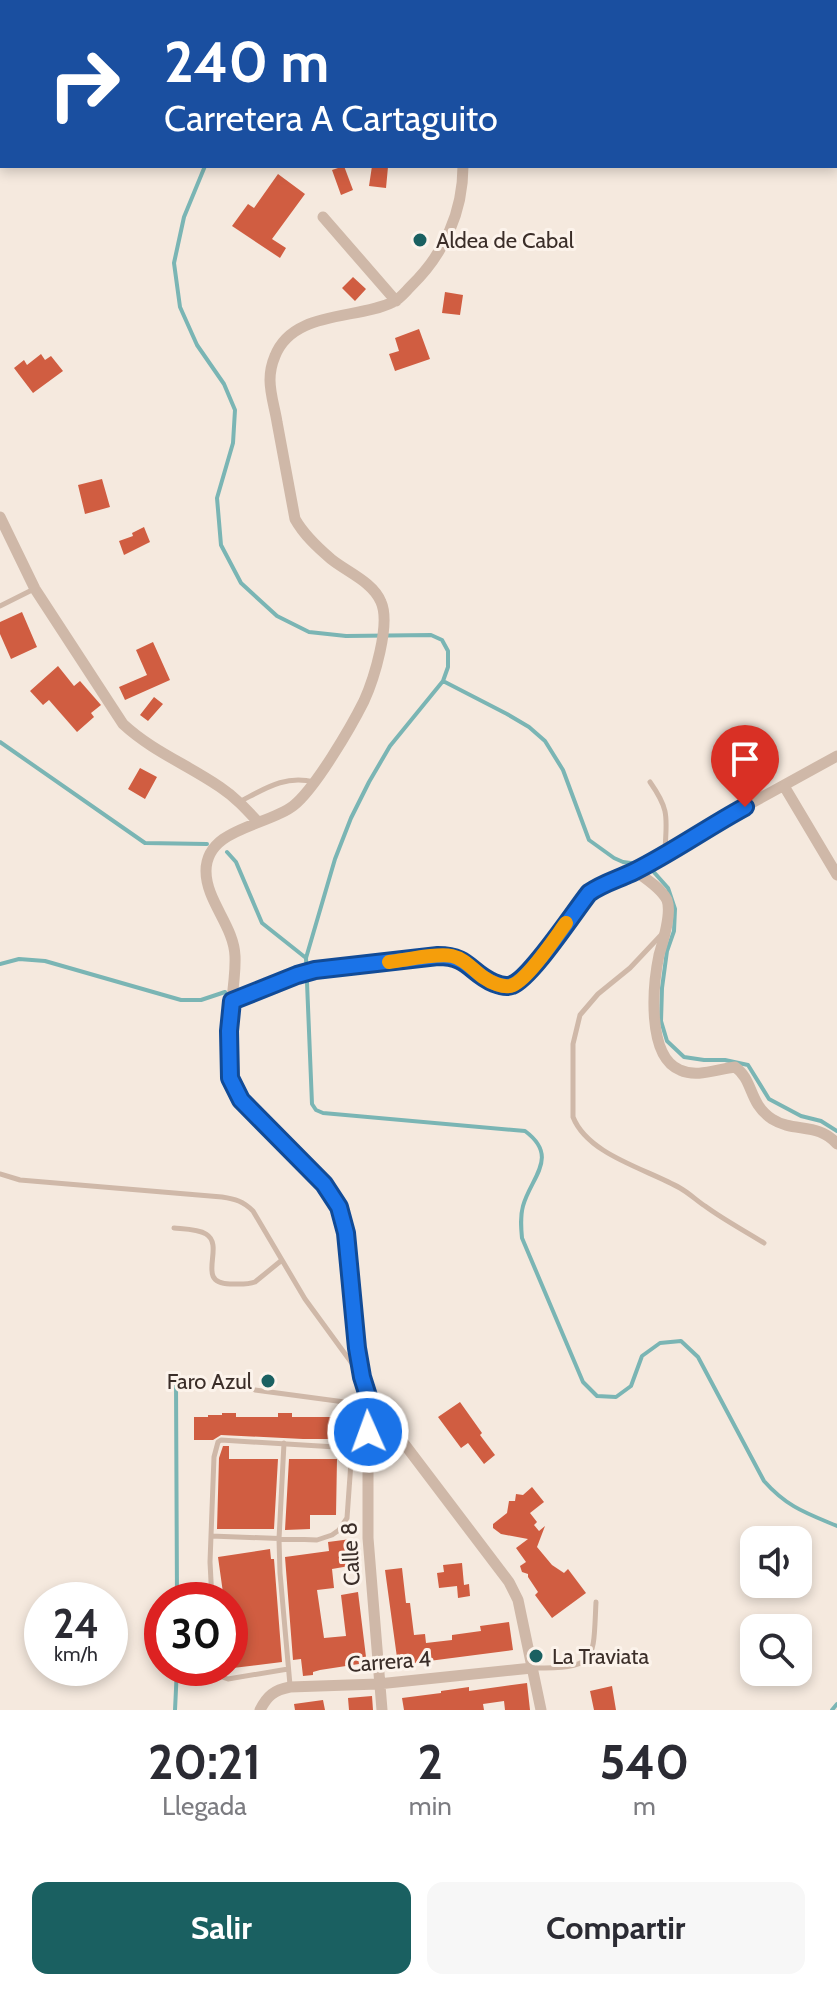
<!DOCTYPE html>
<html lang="es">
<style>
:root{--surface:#fff;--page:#f7f7f7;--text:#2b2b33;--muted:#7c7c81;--accent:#1a6061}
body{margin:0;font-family:Cabin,sans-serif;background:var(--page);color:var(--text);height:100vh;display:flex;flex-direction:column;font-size:30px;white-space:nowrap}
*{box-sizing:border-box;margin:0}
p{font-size:26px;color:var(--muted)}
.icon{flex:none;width:44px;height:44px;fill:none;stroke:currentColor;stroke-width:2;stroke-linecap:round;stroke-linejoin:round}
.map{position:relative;height:1710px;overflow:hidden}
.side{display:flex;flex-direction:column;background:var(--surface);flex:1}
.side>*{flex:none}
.hud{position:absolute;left:0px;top:0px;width:838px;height:168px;box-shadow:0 4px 12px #0003;background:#1a4fa0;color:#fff;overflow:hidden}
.controls{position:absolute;left:740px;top:1526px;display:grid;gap:16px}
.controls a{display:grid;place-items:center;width:72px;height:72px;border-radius:16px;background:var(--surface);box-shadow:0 4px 12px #0003;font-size:40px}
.speed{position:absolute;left:24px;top:1582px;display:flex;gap:16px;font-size:40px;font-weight:700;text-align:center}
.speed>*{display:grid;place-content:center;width:104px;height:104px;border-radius:50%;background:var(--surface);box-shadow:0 4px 12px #0003;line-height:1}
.speed small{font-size:20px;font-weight:400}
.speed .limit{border:12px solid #d22;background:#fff;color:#111}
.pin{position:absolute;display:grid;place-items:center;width:68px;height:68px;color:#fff;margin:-82px -34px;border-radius:50% 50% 50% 0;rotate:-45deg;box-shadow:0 0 8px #0007}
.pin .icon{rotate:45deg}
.me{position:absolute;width:88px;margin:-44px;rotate:358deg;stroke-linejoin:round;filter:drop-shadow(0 0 6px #0008)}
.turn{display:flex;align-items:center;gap:28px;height:168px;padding:0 32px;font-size:36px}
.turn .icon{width:104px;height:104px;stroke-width:2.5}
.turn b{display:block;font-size:56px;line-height:68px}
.eta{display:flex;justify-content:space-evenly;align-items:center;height:136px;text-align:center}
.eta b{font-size:48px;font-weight:800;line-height:56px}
.button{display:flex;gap:16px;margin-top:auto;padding:16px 32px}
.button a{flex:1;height:92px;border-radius:16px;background:var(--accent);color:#fff;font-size:32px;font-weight:800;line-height:92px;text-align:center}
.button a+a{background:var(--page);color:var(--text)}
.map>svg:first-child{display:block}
</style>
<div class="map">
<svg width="837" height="1710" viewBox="0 0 837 1710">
<rect width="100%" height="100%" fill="#f5e9de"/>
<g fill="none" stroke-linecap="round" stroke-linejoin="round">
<path stroke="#7ab5b4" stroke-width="4" d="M12,0L22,2
M177,0L179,2
M205,166L184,217L174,263L180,307L197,345L224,384L235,410L233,443L217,498L221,545L241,583L277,616L309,632L346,636L431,635L442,640L448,651V667L443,681L390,746L369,782L351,818L335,859L306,958L312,1104L316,1110L323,1113L525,1131C560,1157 531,1177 523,1206C520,1217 521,1227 522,1238L583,1382L597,1396L616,1397L631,1386L642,1356L660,1343L681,1341L698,1357L764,1481C787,1507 806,1513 837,1526
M443,681L507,714L529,727L545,741L563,770L589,840L614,858L623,862L638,864
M0,742L145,843L207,844
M227,852L236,862L262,923L306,958
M652,870L668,888L675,909L674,931L667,951L662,988L661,1021L667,1041L684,1057L704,1060H725L748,1065L769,1099L801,1116L821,1121L837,1131
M0,964L19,959L45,961L181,1000H201L225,992
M176,1380L177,1600
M175,1710L177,1668
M832,1710L837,1704"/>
</g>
<path fill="#d05d41" d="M344,166L353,190L341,195L332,170Z
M372,166L388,167L386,188L369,186Z
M278,174L305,194L272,239L286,248L280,258L232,226L248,204L254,208Z
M353,277L366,289L355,301L342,288Z
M445,292L463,295L460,315L442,313Z
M419,329L430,359L395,371L389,354L399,351L395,338Z
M41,354L45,360L51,356L63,371L33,393L14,368L24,360L27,365Z
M102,479L110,507L85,514L78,485Z
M144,527L150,542L124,555L119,541L133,536L132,533Z
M22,612L37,647L11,659L0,634V622Z
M153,642L170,680L125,700L119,687L147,675L136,650Z
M58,666L74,686L80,681L101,705L91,713L94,717L77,732L49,700L43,705L30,691Z
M154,697L163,704L148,721L140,715Z
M140,768L157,777L145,799L128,789Z
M460,1402L482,1433L480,1435L495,1455L484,1464L468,1443L461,1448L438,1417Z
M222,1413H236V1417H278V1413H292V1417H349V1439H303L221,1435L213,1440H194V1417H208V1415H222Z
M223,1446H229V1459H278L274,1529H217L219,1458Z
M289,1459H337L336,1515H310V1529L285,1530Z
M532,1487L544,1502L530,1513L537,1522L534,1525L539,1531L545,1526L537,1547L552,1565L564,1573L568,1569L586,1593L552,1618L535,1595L538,1592L528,1577V1574L522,1572L520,1566L526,1562L516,1548L528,1539L501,1534L493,1528V1524L507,1513L509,1501H515L516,1494L523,1495Z
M351,1539L355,1565L332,1569L334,1588L317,1590L324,1638L346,1636L341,1595L358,1592L366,1657L358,1658L359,1664L320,1670L313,1672V1675L303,1676L301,1659L293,1660L285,1557L329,1551L328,1542Z
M270,1549L271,1559H274L282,1662L233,1668L230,1644V1600H224L218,1557Z
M462,1563L464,1585L469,1584L470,1596L458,1598L457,1586L439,1588L437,1573L444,1572L443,1565Z
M402,1568L406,1603H410L414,1635L425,1634L426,1643L452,1640V1635L481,1631L480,1626L509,1622L513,1650L398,1665L385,1570Z
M527,1683L530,1710H505L504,1701L483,1704L484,1710H404L402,1698L441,1693V1691L469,1687V1691Z
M612,1686L616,1710H594L590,1691Z
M372,1696L373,1710H349L348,1698Z
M323,1700L325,1710H295L294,1704Z"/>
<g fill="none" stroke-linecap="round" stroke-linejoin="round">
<path stroke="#cfb8a8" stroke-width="5" d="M0,606L34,589
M650,782C671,812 666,818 665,853
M241,801C266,788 285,775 314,782
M662,934L630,968L598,994L580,1015L573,1044V1117C588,1155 647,1169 680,1188C689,1193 697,1201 705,1206C724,1220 745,1231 764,1243
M0,1174L20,1180L222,1197C235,1199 243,1201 253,1211L305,1299L359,1373
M174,1228C184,1229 198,1229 206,1234C226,1246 194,1284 230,1284C238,1284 247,1285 255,1282L282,1260
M255,1390L367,1405
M284,1443L279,1539L280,1573L290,1685
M211,1536L317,1540L332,1535L339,1530L347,1518L352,1448L221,1440L218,1442L214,1457L210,1562L212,1600
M217,1668L219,1676L228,1679L288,1669
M533,1668C598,1668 593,1662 596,1602"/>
<path stroke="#cfb8a8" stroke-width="11" d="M462,0V2
M463,166C463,212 444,254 411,286C405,292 400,299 393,302C357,320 293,310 275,356C272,363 270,373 270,380C270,394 275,409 277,422C283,455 289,487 295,519C304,535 317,547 331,559C347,572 373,582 381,602C391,624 374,679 364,701C351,727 315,789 293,806C267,826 206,828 206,871C206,901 234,926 235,956C237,1002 213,1057 240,1099C245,1107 254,1114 261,1120C284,1144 329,1180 340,1211C347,1232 348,1254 350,1276C354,1317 356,1357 368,1396L509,1582L518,1600L541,1710
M323,217L396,301
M0,517L35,589L123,724C152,751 188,765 220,787C235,797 246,809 258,822
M784,786L837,875
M635,871C645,878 661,888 667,900C672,914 663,941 659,955C653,984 646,1056 680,1070C697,1078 717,1069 735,1067C754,1080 748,1103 772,1119C794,1133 818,1122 837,1144
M232,1001L297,975L315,970L438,956C469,956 470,973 494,983C499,985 507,987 512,985C532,978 573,912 589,893L600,885L635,871L665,854L726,817L837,756
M368,1396V1538L382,1710
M260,1710C267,1696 274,1690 290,1687L378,1684L532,1668"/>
</g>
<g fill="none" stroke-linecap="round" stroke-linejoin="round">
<defs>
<path id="route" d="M368,1432V1396L362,1377L357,1348L346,1233L339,1207L324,1184L241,1100L230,1078L229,1031L232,1001L297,975L315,970L438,956C469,956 470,973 494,983C499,985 507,987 512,985C531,978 574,912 589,893C603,883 619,879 635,871C673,852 708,827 745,807"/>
</defs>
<use href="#route" stroke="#114b97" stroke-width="20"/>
<use href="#route" stroke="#1a73e8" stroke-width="14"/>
<path stroke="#f59e0b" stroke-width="14" d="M389,962C406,960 437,953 452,956C465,959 472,969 483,977C490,982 504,989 513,985C529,978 555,938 566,923"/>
</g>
<g fill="#1a6061" stroke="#fcf3eb" stroke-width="3">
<circle cx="420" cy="240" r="8"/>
<circle cx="268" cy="1381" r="8"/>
<circle cx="536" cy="1656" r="8"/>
</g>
<g text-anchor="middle" stroke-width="6" stroke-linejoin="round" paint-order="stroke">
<g font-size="22" fill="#3b2e29" stroke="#fcf3eb" text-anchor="start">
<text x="436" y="248">Aldea de Cabal</text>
<text x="252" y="1389" text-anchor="end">Faro Azul</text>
<text x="552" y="1664">La Traviata</text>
</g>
<g font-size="22" fill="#3b2e29" stroke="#fcf3eb">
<text transform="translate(350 1554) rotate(-93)" y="8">Calle 8</text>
<text transform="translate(389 1661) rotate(-4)" y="8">Carrera 4</text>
</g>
</g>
</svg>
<div class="controls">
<a><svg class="icon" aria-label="sound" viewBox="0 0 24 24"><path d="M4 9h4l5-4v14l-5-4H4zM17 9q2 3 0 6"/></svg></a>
<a><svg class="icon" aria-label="search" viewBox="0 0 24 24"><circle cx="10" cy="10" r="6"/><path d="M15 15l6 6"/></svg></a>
</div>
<div class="speed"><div>24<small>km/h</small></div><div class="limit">30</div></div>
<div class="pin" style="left:745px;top:807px;background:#d93025"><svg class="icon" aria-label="arrive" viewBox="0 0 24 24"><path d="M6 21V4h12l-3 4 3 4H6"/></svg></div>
<svg class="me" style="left:368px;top:1432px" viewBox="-20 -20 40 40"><circle r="17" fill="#1a73e8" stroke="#fff" stroke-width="3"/><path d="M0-11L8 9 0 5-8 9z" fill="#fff"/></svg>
<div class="hud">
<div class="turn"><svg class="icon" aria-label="right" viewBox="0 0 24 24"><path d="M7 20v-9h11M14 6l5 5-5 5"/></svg><div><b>240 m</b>Carretera A Cartaguito</div></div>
</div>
</div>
<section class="side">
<div class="eta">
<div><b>20:21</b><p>Llegada</p></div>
<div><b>2</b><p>min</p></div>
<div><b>540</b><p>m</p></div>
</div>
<div class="button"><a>Salir</a><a>Compartir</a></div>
</section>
